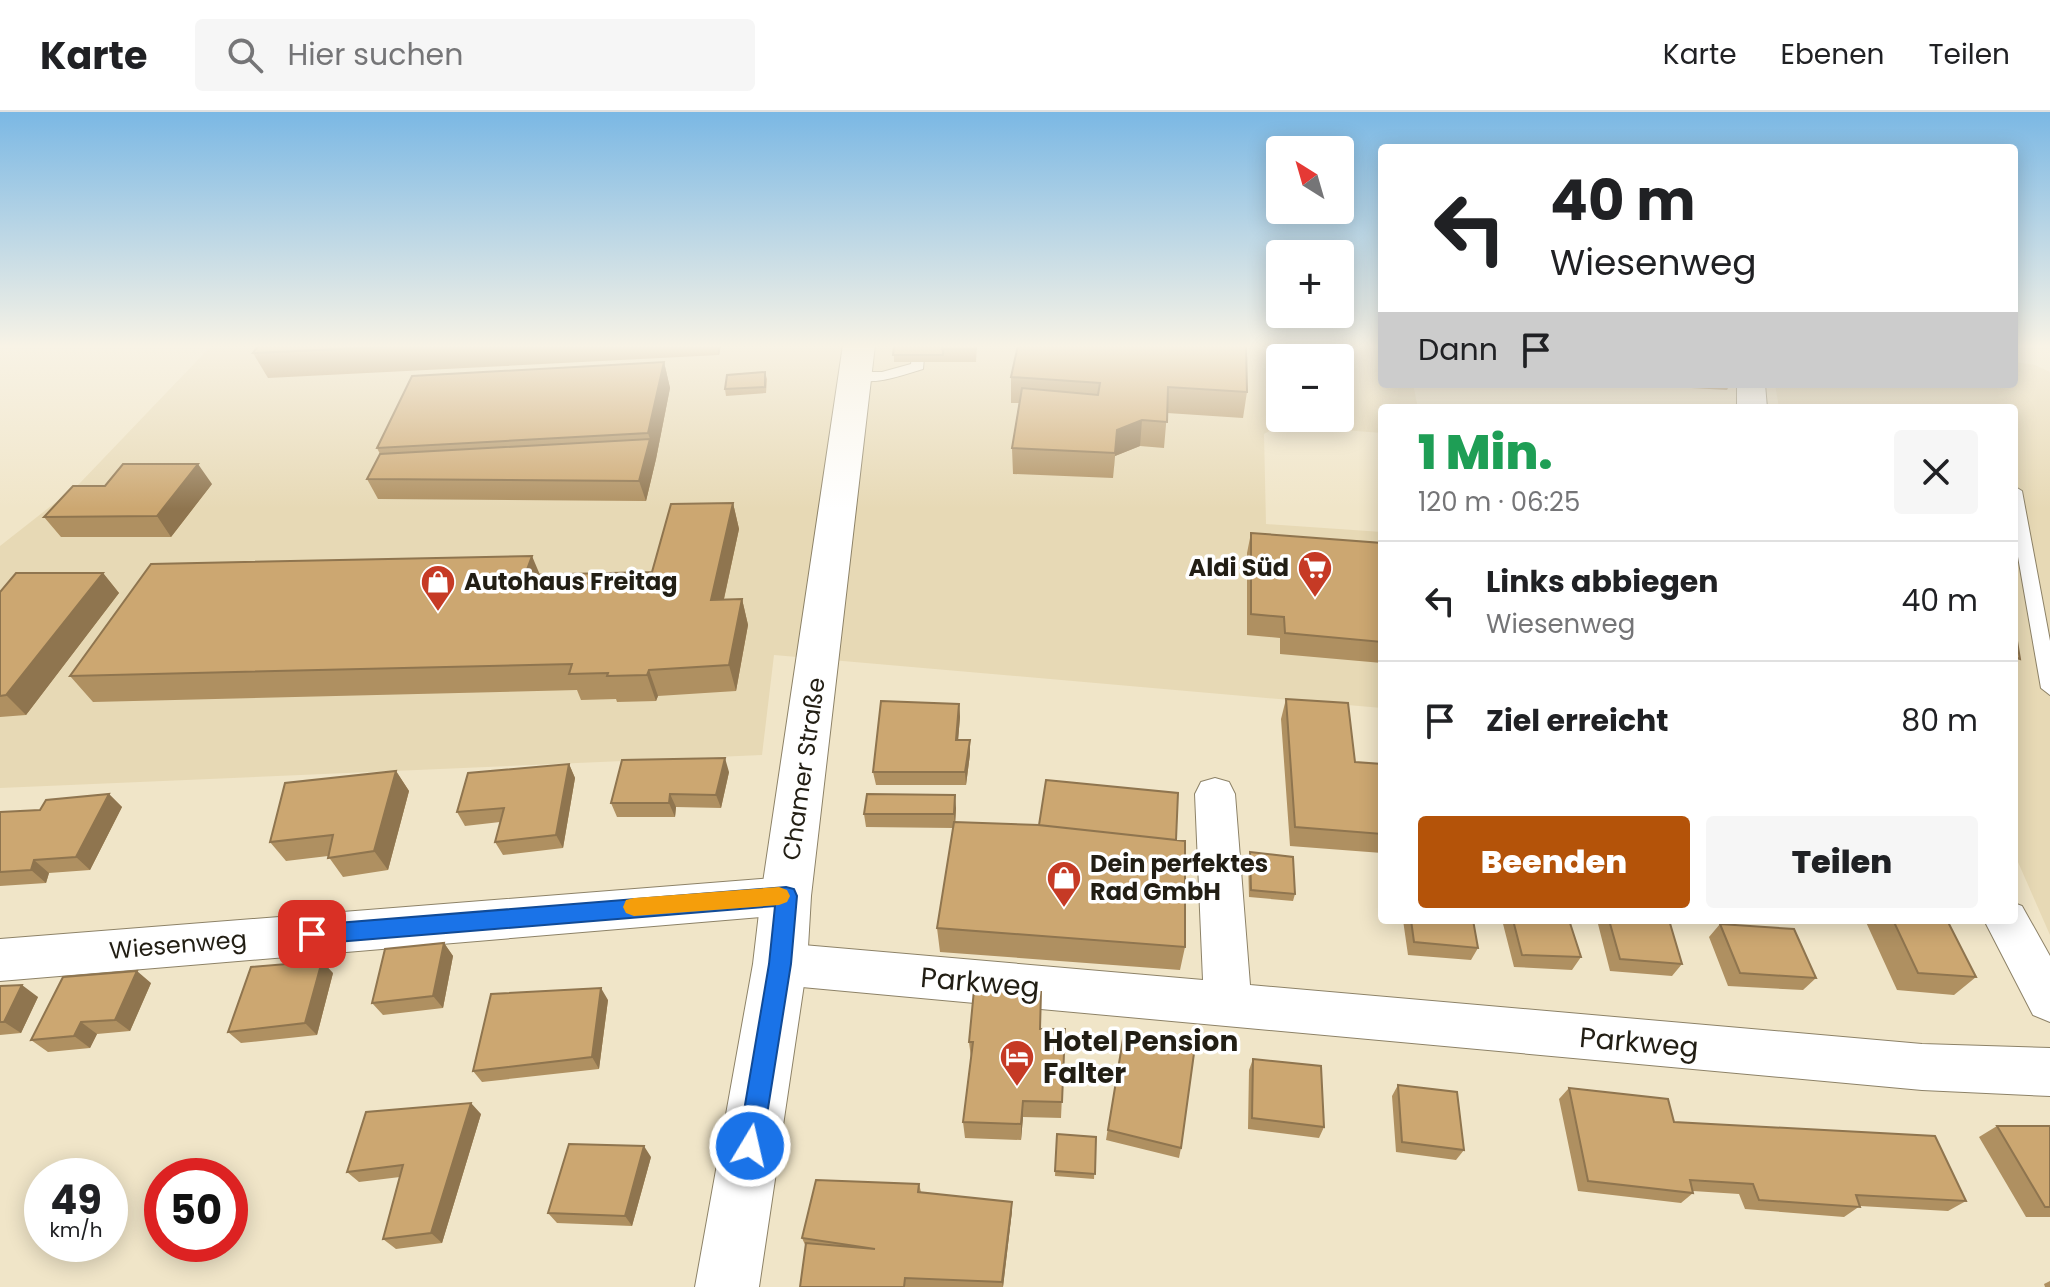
<!DOCTYPE html>
<html lang="de">
<meta charset="utf-8">
<style>
:root{--surface:#fff;--page:#f6f6f6;--text:#202124;--muted:#757577;--line:#e0e0e0;--accent:#b45309}
body{margin:0;font-family:Poppins,sans-serif;background:var(--page);color:var(--text);height:100vh;display:flex;flex-direction:column;font-size:30px;white-space:nowrap}
*{box-sizing:border-box;margin:0}
p{font-size:26px;color:var(--muted)}
.icon{flex:none;width:44px;height:44px;fill:none;stroke:currentColor;stroke-width:2;stroke-linecap:round;stroke-linejoin:round}
.map{position:relative;flex:1;overflow:hidden}
.sheet{position:absolute;left:1378px;top:292px;width:640px;height:520px;display:flex;flex-direction:column;background:var(--surface);border-radius:8px;box-shadow:0 4px 20px #0003}
.sheet>*{flex:none}
.banner{position:absolute;left:1378px;top:32px;width:640px;height:244px;border-radius:8px;box-shadow:0 4px 20px #0003;background:#fff;color:var(--text);overflow:hidden}
.needle{width:52px;rotate:323deg}
.controls{position:absolute;left:1266px;top:24px;display:grid;gap:16px}
.controls a{display:grid;place-items:center;width:88px;height:88px;border-radius:8px;background:var(--surface);box-shadow:0 4px 20px #0003;font-size:40px}
.speed{position:absolute;left:24px;top:1046px;display:flex;gap:16px;font-size:40px;font-weight:700;text-align:center}
.speed>*{display:grid;place-content:center;width:104px;height:104px;border-radius:50%;background:var(--surface);box-shadow:0 4px 20px #0003;line-height:1}
.speed small{font-size:20px;font-weight:400}
.speed .limit{border:12px solid #d22;background:#fff;color:#111}
.pin{position:absolute;display:grid;place-items:center;width:68px;height:68px;color:#fff;margin:-34px;border-radius:16px;box-shadow:0 4px 12px #0006}
.me{position:absolute;width:88px;margin:-44px;rotate:9deg;stroke-linejoin:round;filter:drop-shadow(0 0 6px #0008)}
.turn{display:flex;align-items:center;gap:28px;height:168px;padding:0 40px;font-size:36px}
.turn .icon{width:104px;height:104px;stroke-width:2.5}
.turn b{display:block;font-size:56px;line-height:68px}
.then{display:flex;align-items:center;height:76px;padding:0 40px;background:#0003;gap:16px;font-size:30px}
.round{display:grid;place-items:center;flex:none;width:84px;height:84px;border-radius:8px;background:var(--page)}
.head{display:flex;align-items:center;justify-content:space-between;height:136px;padding:0 40px}
h1{font-size:48px;font-weight:800;line-height:60px;color:#1e9e55}
.cta{display:flex;gap:16px;margin-top:auto;padding:16px 40px}
.cta a{flex:1;height:92px;border-radius:8px;background:var(--accent);color:#fff;font-size:32px;font-weight:800;line-height:92px;text-align:center}
.cta a+a{background:var(--page);color:var(--text)}
ul{padding:0;list-style:none}
li{display:flex;align-items:center;gap:24px;height:120px;padding:0 40px;border-top:2px solid var(--line)}
li div{flex:1}
li b{display:block;font-size:30px}
li em{font-style:normal}
header{display:flex;align-items:center;gap:48px;box-sizing:border-box;height:112px;padding:0 40px;background:var(--surface);border-bottom:2px solid var(--line)}
header strong{font-size:38px}
nav{display:flex;gap:44px;margin-inline-start:auto;font-size:28px}
.search{width:560px;height:72px;background:var(--page);display:flex;align-items:center;gap:20px;box-sizing:border-box;padding:0 28px;border-radius:8px;color:var(--muted);font-size:30px}
.map>svg:first-child{display:block}
</style>
<header>
<strong>Karte</strong>
<div class="search"><svg class="icon" aria-label="search" viewBox="0 0 24 24"><circle cx="10" cy="10" r="6"/><path d="M15 15l6 6"/></svg>Hier suchen</div>
<nav><a>Karte</a><a>Ebenen</a><a>Teilen</a></nav>
</header>
<div class="map">
<svg width="2050" height="1175" viewBox="0 0 2050 1175">
<rect width="100%" height="100%" fill="#f0e5c8"/>
<path fill="#e7d9b5" fill-rule="evenodd" d="M212,233H1382V272H1413L1418,296H1382V321L1279,313L1264,322L1266,412L1382,420V596L774,543L762,643L0,676V434L79,372ZM1280,246H1340V306H1280Z
M2014,250L2035,253L2050,260V823L2014,741V296H1779L1775,272H2014Z"/>
<g fill="none" stroke-linecap="round" stroke-linejoin="round">
<defs>
<path id="lane" d="M913,233H925L923,257C902,263 868,277 848,264L855,260H882L911,252Z
M2014,374L2022,379L2050,529V583L2041,576L2014,422Z"/>
<path id="street" d="M1737,272H1765L1767,296H1737Z
M1215,666L1229,670L1235,682L1250,873L1922,932L2050,936V984L1922,978L780,873L764,867L757,852L764,837L780,831L1203,868L1195,682L1201,670Z
M786,765L802,771L808,784L802,797L786,803L0,869V827Z
M2014,791L2022,794L2050,844V910L2033,903L1984,808H2014Z"/>
<path id="secondary" d="M843,233H875L811,784L807,852L759,1175H695L753,852L761,784Z"/>
</defs>
<use href="#lane" stroke="#8d8267" stroke-width="2"/>
<use href="#street" stroke="#8d8267" stroke-width="2"/>
<use href="#secondary" stroke="#8d8267" stroke-width="2"/>
<use href="#lane" fill="#fff" fill-rule="evenodd"/>
<use href="#street" fill="#fff" fill-rule="evenodd"/>
<use href="#secondary" fill="#fff" fill-rule="evenodd"/>
</g>
<path fill="#af9061" d="M259,233H721L719,243L268,266L253,241Z
M894,233H977L976,250H894Z
M1277,238L1280,246V306H1326L1324,312L1280,310L1275,251Z
M664,250L670,276L656,347L646,389L378,387L367,367L380,342L377,336Z
M765,260L767,267L766,281L726,284L725,277Z
M1011,265L1247,280L1243,306L1167,301L1164,336L1140,334L1115,344L1113,366L1013,362L1012,336L1019,291H1011Z
M1620,272H1730L1727,278Z
M212,372L171,425H61L44,405Z
M733,391L739,417L724,487H742L748,513L736,579L658,584L656,589L617,590L616,587L581,588L577,578L93,590L70,564L540,463L652,460Z
M1382,419V551L1280,542V526L1247,523V441L1251,421L1380,431Z
M103,461L119,481L26,603L0,605V480Z
M1286,587L1355,650L1382,652V741L1290,734L1281,607Z
M959,592L960,605L958,628H970V642L966,673H876L873,660Z
M1382,599V637L1379,609Z
M569,652L575,666L563,736L503,743L495,730L500,710L465,714L457,700Z
M396,659L409,679L388,758L343,765L328,744L286,749L270,730Z
M729,660L721,696L676,695L675,705H617L611,691Z
M109,682L122,695L90,758L49,761L46,771L0,774V700L40,698Z
M956,696L955,710L1176,728L1185,835L1180,858L940,840L937,816L953,716L866,715L864,702Z
M1250,740L1295,782L1293,789L1249,785L1248,747Z
M1403,808H1473L1478,836L1471,848L1408,843Z
M1502,808H1569L1581,845L1572,858L1514,855Z
M1601,808H1669L1682,852L1672,864L1610,859L1598,812Z
M1865,808H1947L1976,865L1954,883L1897,878Z
M1720,812L1816,866L1803,878L1728,874L1709,825Z
M444,831L453,844L443,896L383,903L372,891Z
M333,861L317,923L241,931L228,920Z
M151,871L130,919L97,922L90,936L48,940L31,928Z
M0,874L38,885L21,921L0,923Z
M608,888L599,957L482,970L473,959Z
M1040,917H1065L1061,1006L1023,1005L1021,1028L965,1026L963,1010L971,946L969,930Z
M1124,921L1181,1036L1179,1046L1106,1028Z
M1253,947L1324,1015L1319,1026L1248,1017L1249,958Z
M1398,973L1464,1038L1456,1048L1396,1040L1392,984Z
M1569,976L1674,1010L1966,1089L1948,1099L1860,1094L1844,1105L1745,1097L1739,1082L1693,1079V1081L1681,1091L1578,1079L1559,987Z
M481,1002L442,1131L396,1137L383,1127L400,1065L359,1070L347,1060Z
M1997,1014H2050V1105H2026L1979,1025Z
M1057,1022L1096,1025L1094,1067L1055,1064Z
M651,1045L632,1114L557,1111L548,1101Z
M919,1072L921,1080L1012,1090V1099L1003,1175H800L806,1135L802,1126Z
M2050,1169V1175H2045L2044,1172Z"/>
<path fill="#8f754f" d="M717,233H721L719,243Z
M664,250L670,276L656,347L646,389L639,369L650,327L648,321Z
M1142,308L1140,334L1115,344L1113,366L1117,318Z
M198,352L212,372L171,425L157,404Z
M733,391L739,417L718,514L711,488Z
M532,444L543,470L525,463Z
M103,461L119,481L26,603L6,583Z
M742,487L748,513L736,579L729,553Z
M649,558L658,584L656,589L647,563Z
M959,592L960,605L957,641L956,628Z
M970,628V642L966,673L965,660Z
M725,646L729,660L721,696L716,683Z
M569,652L575,666L563,736L556,723Z
M396,659L409,679L388,758L374,739Z
M109,682L122,695L90,758L76,745Z
M670,682L676,695L675,705L669,691Z
M955,683L956,696L955,716L954,702Z
M34,748L49,761L46,771L31,758Z
M444,831L453,844L443,896L433,884Z
M322,849L333,861L317,923L305,911Z
M137,859L151,871L130,919L115,908Z
M22,873L38,885L21,921L4,910Z
M601,876L608,888L599,957L592,945Z
M81,910L97,922L90,936L74,924Z
M1023,989V1005L1021,1028V1012Z
M471,991L481,1002L442,1131L431,1121Z
M644,1034L651,1045L632,1114L625,1104Z
M1012,1090V1099L1003,1175L1002,1170Z"/>
<path fill="#cca771" stroke="#8f754f" stroke-width="2" d="M259,233H421L253,241Z
M894,233H943V243H893Z
M943,233H976V237H942Z
M1018,233H1246L1247,280L1168,275L1167,310L1142,308L1117,318L1115,341L1012,336L1022,276L1098,283L1100,271L1011,265Z
M1277,238L1319,240L1320,246H1280V266Z
M664,250L648,321L377,336L412,264Z
M765,260V275L725,277L727,263Z
M650,327L639,369L367,367L380,342Z
M123,352H198L157,404L44,405L73,374H105Z
M733,391L711,488L742,487L729,553L649,558L647,563L607,564L608,561L569,562L572,552L70,564L151,452L532,444L525,463L652,460L671,392Z
M1251,421L1382,431V530L1285,521L1284,505L1251,502Z
M16,461H103L6,583L0,584V480Z
M2014,511L2020,547L2014,545Z
M1286,587L1348,591L1355,650L1382,652V722L1295,715Z
M881,589L959,592L956,628H970L965,660H873Z
M725,646L716,683L670,682L669,691H611L622,648Z
M569,652L556,723L495,730L504,696L457,700L468,661Z
M396,659L374,739L328,746L333,723L270,730L285,671Z
M1046,668L1178,681L1176,728L1039,713Z
M109,682L76,745L34,748L31,758L0,760V700L40,698L46,688Z
M867,682L955,683L954,702H864Z
M954,710L1039,713L1185,729V835L937,816Z
M1250,740L1293,745L1295,782L1251,778Z
M1411,808H1473L1478,836L1414,830Z
M1513,808H1569L1581,845L1522,843Z
M1609,808H1669L1682,852L1620,847Z
M1893,808H1947L1976,865L1918,861Z
M1720,812L1794,817L1816,866L1740,861Z
M444,831L433,884L372,891L385,837Z
M322,849L305,911L228,920L251,855Z
M137,859L115,908L81,910L74,924L31,928L63,865Z
M22,873L4,910H0V874Z
M601,876L592,945L473,959L491,882Z
M974,878L1041,880L1040,917H1065L1062,990L1023,989L1021,1012L963,1010L973,930H969Z
M1124,921L1195,934L1181,1036L1108,1018Z
M1253,947L1321,954L1324,1015L1252,1006Z
M1398,973L1457,980L1464,1038L1402,1030Z
M1569,976L1668,987L1674,1010L1935,1024L1966,1089L1856,1083L1860,1095L1759,1088L1753,1072L1690,1068L1693,1081L1588,1069Z
M471,991L431,1121L383,1127L403,1053L347,1060L366,1000Z
M1997,1014H2050V1095H2045Z
M1057,1022L1096,1025L1095,1062L1055,1059Z
M569,1032L644,1034L625,1104L548,1101Z
M816,1068L919,1072L918,1080L1012,1090L1002,1170L905,1166L904,1175H800L806,1131L875,1137L802,1126Z"/>
<linearGradient id="sky" x2="0" y2="1"><stop stop-color="#7bb8e4"/><stop offset="0.59" stop-color="#f8f3e6"/><stop offset="1" stop-color="#f8f3e6" stop-opacity="0"/></linearGradient>
<rect width="2050" height="397" fill="url(#sky)"/>
<path fill="#1a73e8" stroke="#114b97" stroke-width="2" d="M786,775L794,777L797,784L791,852L762,1034L759,1043L750,1047L741,1043L738,1034L769,852L775,794L312,832L304,829L301,822L304,815L312,813Z"/>
<path fill="#f59e0b" d="M779,775L787,778L790,784L787,790L779,793L634,804L626,801L623,795L626,788L634,786Z"/>
<defs>
<symbol id="supermarket-pin" viewBox="-11 -11 22 30"><path d="M0 17L-7.5 6A9.5 9.5 0 1 1 7.5 6Z" fill="#c63a25" stroke="#fff"/><path d="M-6-5.5h2.5l.6 2H6L4.5 2H-2.5L-4.4-4H-6ZM-1.5 3.2a1.3 1.3 0 1 0 .1 0ZM3 3.2a1.3 1.3 0 1 0 .1 0Z" fill="#fff"/></symbol>
<symbol id="shop-pin" viewBox="-11 -11 22 30"><path d="M0 17L-7.5 6A9.5 9.5 0 1 1 7.5 6Z" fill="#c63a25" stroke="#fff"/><path d="M-5-2.5h2.3a2.7 3.5 0 0 1 5.4 0H5L5.5 6h-11ZM-1.5-2.5h3a1.5 2.3 0 0 0-3 0Z" fill="#fff"/></symbol>
<symbol id="hotel-pin" viewBox="-11 -11 22 30"><path d="M0 17L-7.5 6A9.5 9.5 0 1 1 7.5 6Z" fill="#c63a25" stroke="#fff"/><path d="M-6-4.5h1.5V1H6V5H4.5V3h-9V5H-6ZM-4 0a1.8 1.8 0 1 1 3.6 0ZM.5 0V-2.5h3Q6-2.5 6 0Z" fill="#fff"/></symbol>
</defs>
<g fill-rule="evenodd">
<use href="#supermarket-pin" x="1295" y="436" width="40" height="54"/>
<use href="#shop-pin" x="418" y="450" width="40" height="54"/>
<use href="#shop-pin" x="1044" y="746" width="40" height="54"/>
<use href="#hotel-pin" x="997" y="925" width="40" height="54"/>
</g>
<g text-anchor="middle" stroke-width="7" stroke-linejoin="round" paint-order="stroke">
<g font-size="24" font-weight="bold" fill="#221e14" stroke="#fff" text-anchor="start">
<text x="1289" y="464" text-anchor="end">Aldi Süd</text>
<text x="464" y="478">Autohaus Freitag</text>
<text x="1090" y="760">Dein perfektes<tspan x="1090" dy="28">Rad GmbH</tspan></text>
</g>
<g font-size="24" fill="#221e14" stroke="#fff">
<text transform="translate(804 657) rotate(-82)" y="8">Chamer Straße</text>
<text transform="translate(178 833) rotate(-5)" y="8">Wiesenweg</text>
</g>
<g font-size="28" fill="#221e14" stroke="#fff">
<text transform="translate(980 870) rotate(5)" y="10">Parkweg</text>
<text transform="translate(1639 930) rotate(5)" y="10">Parkweg</text>
</g>
<g font-size="28" font-weight="bold" fill="#221e14" stroke="#fff" text-anchor="start">
<text x="1043" y="939">Hotel Pension<tspan x="1043" dy="32">Falter</tspan></text>
</g>
</g>
</svg>
<div class="controls">
<a><svg class="needle" viewBox="-14 -14 28 28"><path d="M0-13l5 13h-10z" fill="#e53935"/><path d="M0 13l5-13h-10z" fill="#757577"/></svg></a>
<a>+</a>
<a>−</a>
</div>
<div class="speed"><div>49<small>km/h</small></div><div class="limit">50</div></div>
<div class="pin" style="left:312px;top:822px;background:#d93025"><svg class="icon" aria-label="arrive" viewBox="0 0 24 24"><path d="M6 21V4h12l-3 4 3 4H6"/></svg></div>
<svg class="me" style="left:750px;top:1034px" viewBox="-20 -20 40 40"><circle r="17" fill="#1a73e8" stroke="#fff" stroke-width="3"/><path d="M0-11L8 9 0 5-8 9z" fill="#fff"/></svg>
<div class="banner">
<div class="turn"><svg class="icon" aria-label="left" viewBox="0 0 24 24"><path d="M17 20v-9H6M10 6l-5 5 5 5"/></svg><div><b>40 m</b>Wiesenweg</div></div>
<div class="then">Dann<svg class="icon" aria-label="arrive" viewBox="0 0 24 24"><path d="M6 21V4h12l-3 4 3 4H6"/></svg></div>
</div>
<section class="sheet">
<div class="head"><div><h1>1 Min.</h1><p>120 m · 06:25</p></div><a class="round"><svg class="icon" aria-label="close" viewBox="0 0 24 24"><path d="M6 6l12 12M18 6L6 18"/></svg></a></div>
<ul>
<li><svg class="icon" aria-label="left" viewBox="0 0 24 24"><path d="M17 20v-9H6M10 6l-5 5 5 5"/></svg><div><b>Links abbiegen</b><p>Wiesenweg</p></div><em>40 m</em></li>
<li><svg class="icon" aria-label="arrive" viewBox="0 0 24 24"><path d="M6 21V4h12l-3 4 3 4H6"/></svg><div><b>Ziel erreicht</b></div><em>80 m</em></li>
</ul>
<div class="cta"><a>Beenden</a><a>Teilen</a></div>
</section>
</div>
